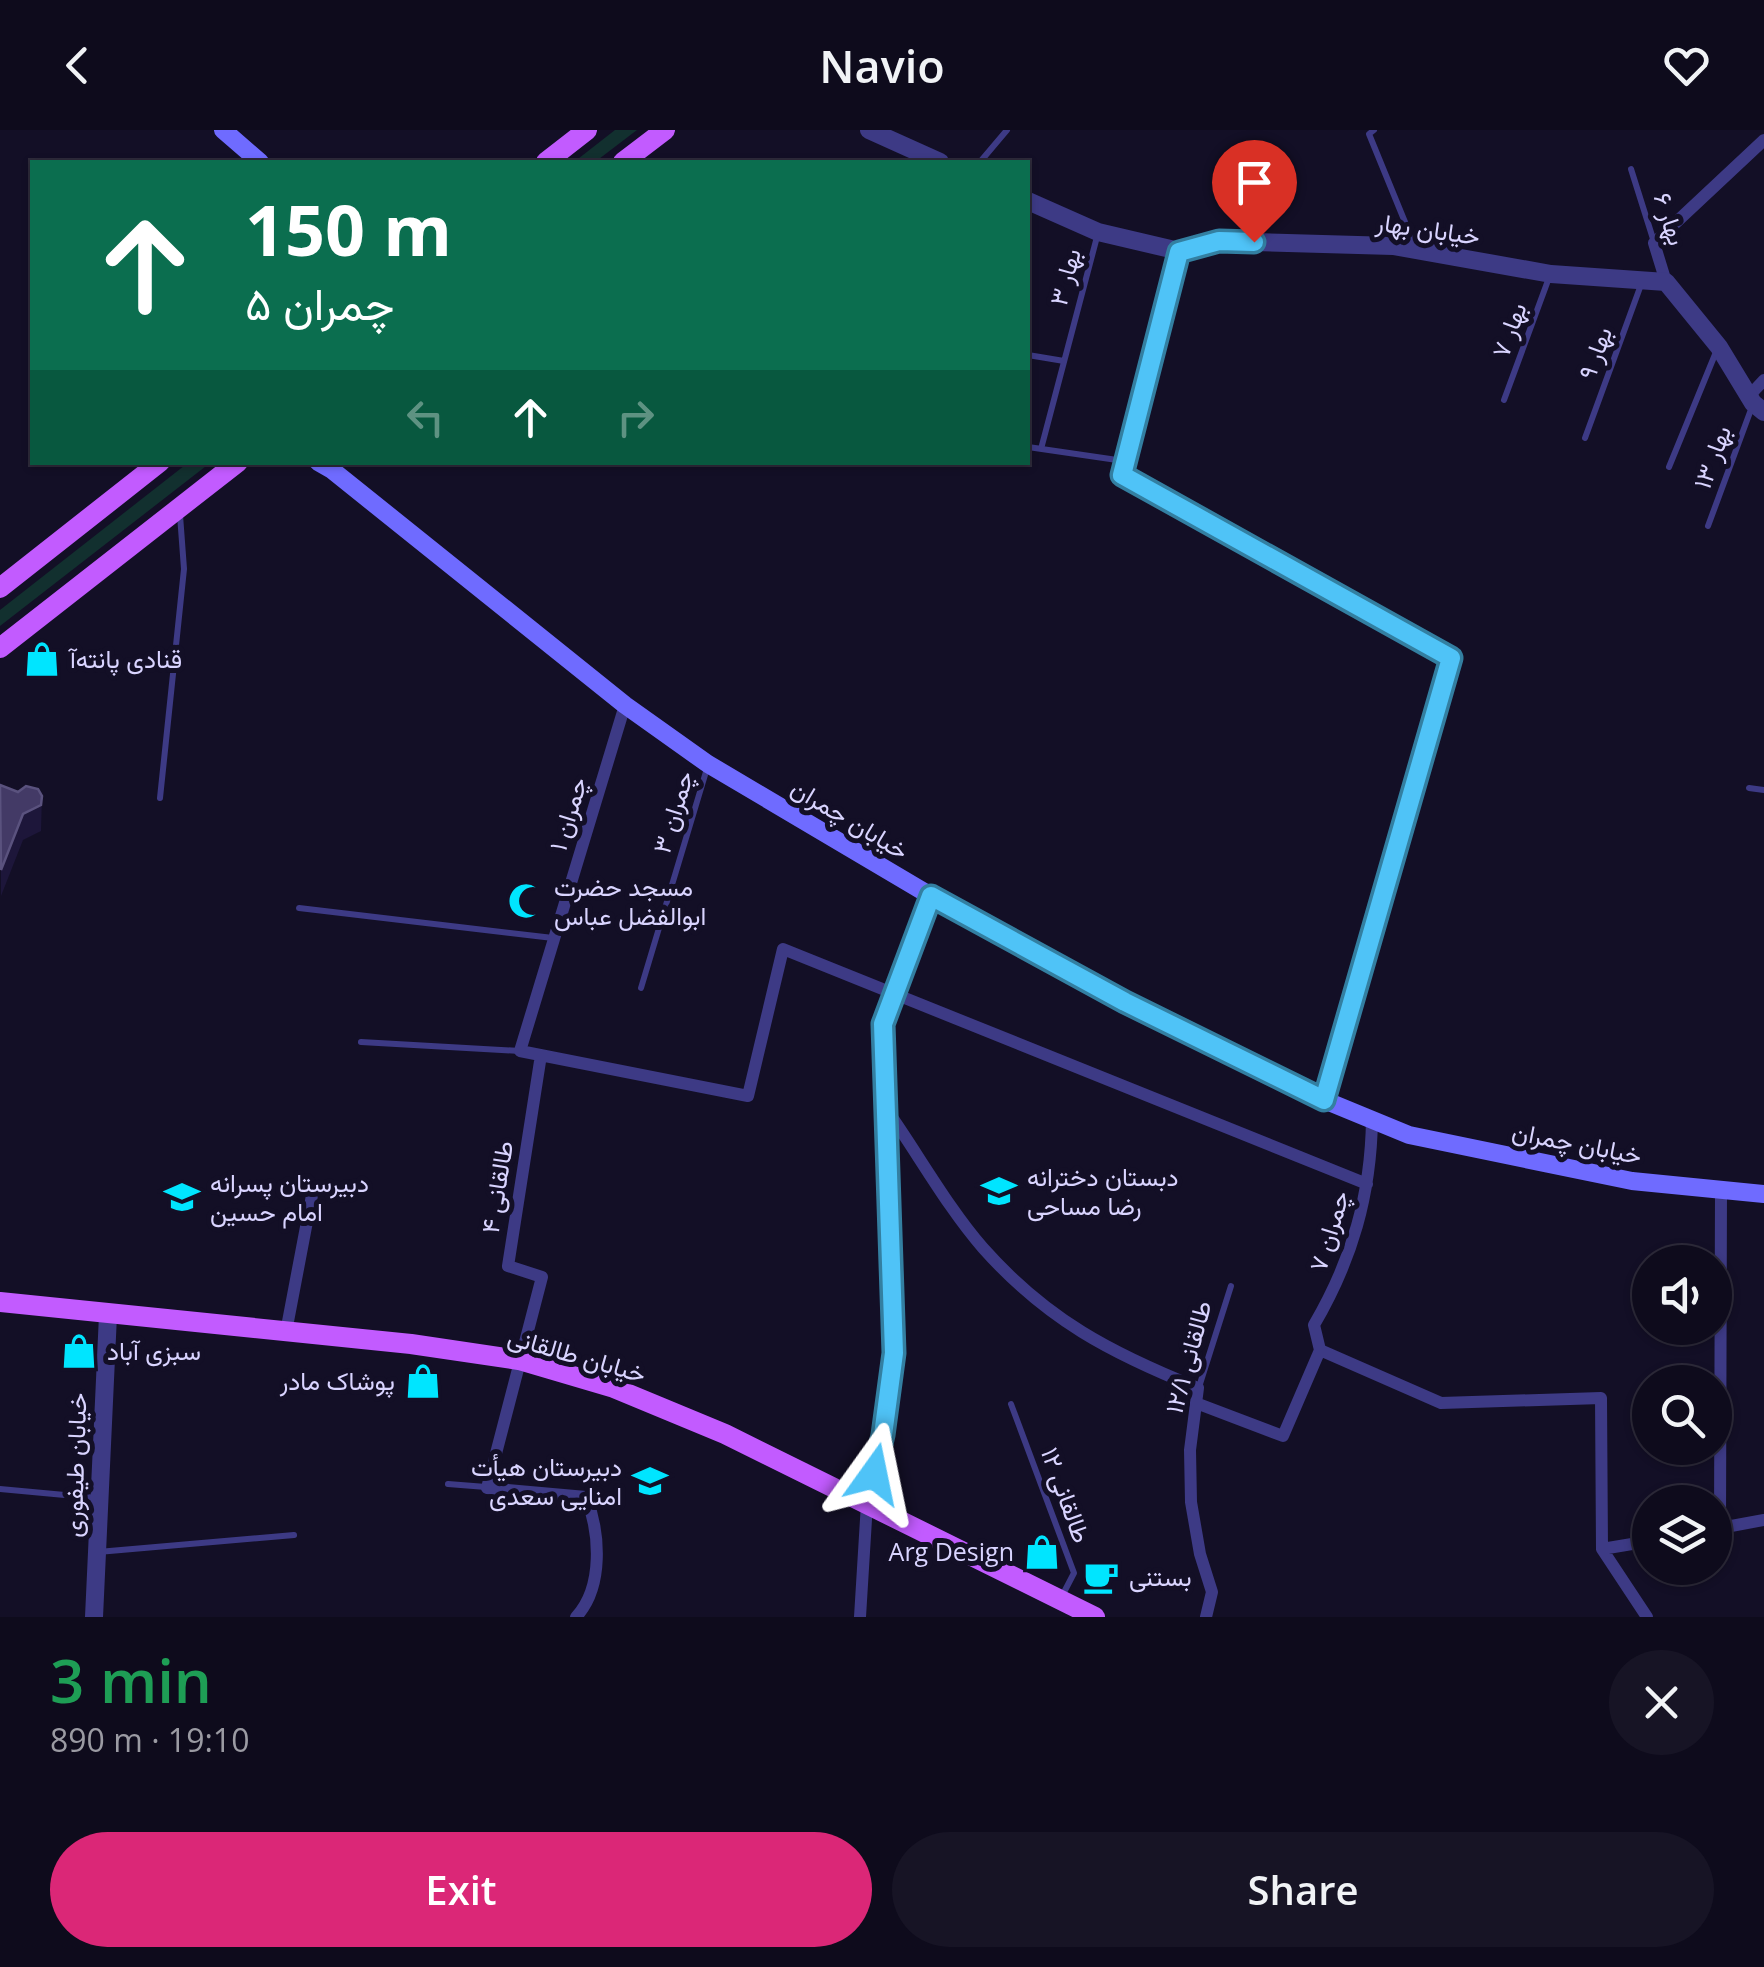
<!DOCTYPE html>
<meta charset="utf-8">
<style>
:root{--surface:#0e0b1c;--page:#171425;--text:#f1f3f6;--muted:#9b9ba3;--line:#2e2b3b;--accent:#db2777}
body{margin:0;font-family:"Open Sans",Vazirmatn,sans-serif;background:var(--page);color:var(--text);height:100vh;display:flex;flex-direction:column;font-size:38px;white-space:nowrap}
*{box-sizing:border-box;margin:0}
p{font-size:32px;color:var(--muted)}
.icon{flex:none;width:55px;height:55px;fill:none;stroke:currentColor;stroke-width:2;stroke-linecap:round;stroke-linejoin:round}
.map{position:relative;height:1487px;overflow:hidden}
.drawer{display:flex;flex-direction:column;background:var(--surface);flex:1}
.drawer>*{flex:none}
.top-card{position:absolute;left:30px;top:30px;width:1000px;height:305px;border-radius:0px;box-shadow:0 2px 8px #0004,0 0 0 2px var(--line);background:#0b6e4f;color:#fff;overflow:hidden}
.controls{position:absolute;left:1632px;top:1115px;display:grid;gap:20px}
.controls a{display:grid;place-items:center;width:100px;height:100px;border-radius:50%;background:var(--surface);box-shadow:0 2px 8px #0004,0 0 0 2px var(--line);font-size:50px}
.pin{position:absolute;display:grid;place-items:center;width:85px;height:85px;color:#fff;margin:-102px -42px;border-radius:50% 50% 50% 0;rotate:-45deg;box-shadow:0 0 10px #0007}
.pin .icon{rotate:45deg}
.me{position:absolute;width:110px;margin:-55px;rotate:12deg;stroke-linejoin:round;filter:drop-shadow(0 0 8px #0008)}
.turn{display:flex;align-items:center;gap:35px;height:210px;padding:0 50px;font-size:45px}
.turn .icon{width:130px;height:130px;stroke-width:2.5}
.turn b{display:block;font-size:70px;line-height:85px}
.lanes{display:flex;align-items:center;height:95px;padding:0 50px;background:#0003;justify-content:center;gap:50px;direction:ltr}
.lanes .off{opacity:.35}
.round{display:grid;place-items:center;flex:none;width:105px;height:105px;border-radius:52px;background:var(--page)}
.headline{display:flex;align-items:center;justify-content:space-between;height:170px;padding:0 50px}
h1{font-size:60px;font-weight:600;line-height:75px;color:#1e9e55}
.cta{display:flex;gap:20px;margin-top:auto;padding:20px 50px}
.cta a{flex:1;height:115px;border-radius:60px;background:var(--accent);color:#fff;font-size:40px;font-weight:600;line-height:115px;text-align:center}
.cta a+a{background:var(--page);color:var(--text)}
header{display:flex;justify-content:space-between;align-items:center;height:130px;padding:0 50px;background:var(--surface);font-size:45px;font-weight:600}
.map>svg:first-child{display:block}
</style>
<header><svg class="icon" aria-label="back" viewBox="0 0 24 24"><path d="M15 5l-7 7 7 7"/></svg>Navio<svg class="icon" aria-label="heart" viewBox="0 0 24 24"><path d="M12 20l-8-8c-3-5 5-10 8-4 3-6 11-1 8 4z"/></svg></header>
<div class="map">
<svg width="1764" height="1487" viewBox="0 0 1764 1487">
<rect width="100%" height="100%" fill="#130f26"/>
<path fill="#12302f" d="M615,0H637L595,32H574Z
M189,332L210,333L0,496V480Z"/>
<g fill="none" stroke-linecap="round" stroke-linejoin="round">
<path stroke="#3d3a85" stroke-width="6" d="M1374,0L1369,4L1416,119
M980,32L1007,0
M1631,39L1654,112
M1028,225L1064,231
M1504,270L1550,145
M1585,308L1642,152
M1028,317L1124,331
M1041,319L1098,103
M1669,337L1716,222
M1708,396L1753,274
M1749,658L1764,660
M160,668L184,439L180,385
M299,778L553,808
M641,858L708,635
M361,912L520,921
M1199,1257L1231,1156
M1011,1274L1074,1443L1061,1468
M448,1354L486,1357
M0,1359L97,1368
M98,1422L294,1405"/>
<path stroke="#3d3a85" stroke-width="12" d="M1179,121L1122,345L1451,528L1324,970
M1666,152L1654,113L1764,10
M1749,266L1764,250
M625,575L520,921L748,966L783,819L1367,1054
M541,925L508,1136L542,1147L487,1358L586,1367C600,1402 604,1457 576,1487
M887,980C918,1024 948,1078 983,1118C1047,1190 1111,1223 1198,1258L1190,1320L1191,1372L1200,1424L1212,1462L1206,1487
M286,1202L313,1060
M1320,1220L1441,1273L1601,1268L1602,1419L1647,1487
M1320,1220L1314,1195C1352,1130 1371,1065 1372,989
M1196,1273L1283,1306L1320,1220
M1720,1398L1721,1060
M1715,1399L1764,1390
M1602,1419L1650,1411
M860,1487L867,1373L883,1305L894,1223L883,894L931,766"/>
<path stroke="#3d3a85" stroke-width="18" d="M869,0L940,32
M1028,71L1098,102L1179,121L1219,111L1393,116L1551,144L1666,152L1719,217L1753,273L1764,282
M94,1487L108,1185"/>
<path stroke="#6f6bff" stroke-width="18" d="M223,0L260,32
M318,332L332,340L625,575L708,634L931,766L1125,872L1324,970L1409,1005L1632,1051L1764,1064"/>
<path stroke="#c25bff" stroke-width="20" d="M546,32L587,0
M623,32L665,0
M0,458L160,332
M0,518L238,332
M0,1172L411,1214L519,1230L614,1258L725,1304L1095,1487"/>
</g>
<path fill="#1d163a" d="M42,666L41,701L23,710L1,766V740L23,684Z"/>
<path fill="#433a66" stroke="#5a527e" stroke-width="2.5" d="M0,655L18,662L26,656L38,659L42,666L41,675L23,684L1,740Z"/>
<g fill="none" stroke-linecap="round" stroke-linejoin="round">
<defs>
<path id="route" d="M874,1344L883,1305L894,1223L883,894L931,766L1125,872L1324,970L1451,528L1122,345L1179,122L1219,111L1254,112"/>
</defs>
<use href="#route" stroke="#337fa1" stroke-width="25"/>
<use href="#route" stroke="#4fc3f7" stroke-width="18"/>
</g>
<defs>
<symbol id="shop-bare" viewBox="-9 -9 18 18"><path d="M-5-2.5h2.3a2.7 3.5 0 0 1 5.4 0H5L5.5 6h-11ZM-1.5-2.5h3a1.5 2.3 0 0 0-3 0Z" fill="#00e5ff" stroke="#130f26" stroke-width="2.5" paint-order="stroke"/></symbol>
<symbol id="mosque-bare" viewBox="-9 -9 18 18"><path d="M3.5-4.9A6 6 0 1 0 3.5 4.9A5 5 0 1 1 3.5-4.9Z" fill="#00e5ff" stroke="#130f26" stroke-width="2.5" paint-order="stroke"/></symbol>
<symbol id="school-bare" viewBox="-9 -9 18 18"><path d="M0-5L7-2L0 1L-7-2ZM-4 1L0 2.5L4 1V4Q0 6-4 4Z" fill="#00e5ff" stroke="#130f26" stroke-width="2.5" paint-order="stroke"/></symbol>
<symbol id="cafe-bare" viewBox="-9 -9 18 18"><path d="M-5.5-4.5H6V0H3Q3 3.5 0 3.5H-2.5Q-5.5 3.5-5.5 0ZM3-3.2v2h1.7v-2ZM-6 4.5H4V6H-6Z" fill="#00e5ff" stroke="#130f26" stroke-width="2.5" paint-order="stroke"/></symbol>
</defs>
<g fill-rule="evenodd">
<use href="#shop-bare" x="17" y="504" width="50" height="50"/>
<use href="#mosque-bare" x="501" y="746" width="50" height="50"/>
<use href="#school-bare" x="974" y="1036" width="50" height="50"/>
<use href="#school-bare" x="157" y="1042" width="50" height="50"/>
<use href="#shop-bare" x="54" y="1196" width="50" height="50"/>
<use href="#shop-bare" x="398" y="1226" width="50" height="50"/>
<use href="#school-bare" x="625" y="1326" width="50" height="50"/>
<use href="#shop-bare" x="1017" y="1397" width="50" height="50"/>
<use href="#cafe-bare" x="1076" y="1422" width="50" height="50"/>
</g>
<g text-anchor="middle" stroke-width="10" stroke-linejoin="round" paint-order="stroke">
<g font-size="25" fill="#d9d4ff" stroke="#130f26">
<text transform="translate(1670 89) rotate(72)" y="9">بهار ۶</text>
<text transform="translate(1428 99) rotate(8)" y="9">خیابان بهار</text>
<text transform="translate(1065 147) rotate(-75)" y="9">بهار ۳</text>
<text transform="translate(1509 200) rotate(-70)" y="9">بهار ۷</text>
<text transform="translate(1595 223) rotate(-70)" y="9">بهار ۹</text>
<text transform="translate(1712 327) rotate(-70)" y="9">بهار ۱۳</text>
<text transform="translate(673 682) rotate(-73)" y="9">چمران ۳</text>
<text transform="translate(568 684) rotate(-73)" y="9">چمران ۱</text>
<text transform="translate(850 689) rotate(31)" y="9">خیابان چمران</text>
<text transform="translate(1577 1013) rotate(11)" y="9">خیابان چمران</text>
<text transform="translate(497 1057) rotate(-81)" y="9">طالقانی ۴</text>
<text transform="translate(1329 1101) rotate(-73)" y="9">چمران ۷</text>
<text transform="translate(577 1225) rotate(16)" y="9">خیابان طالقانی</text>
<text transform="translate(1188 1227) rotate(-75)" y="9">طالقانی ۱۲/۱</text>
<text transform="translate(75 1335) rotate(-88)" y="9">خیابان طیفوری</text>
<text transform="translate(1066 1365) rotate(70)" y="9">طالقانی ۱۲</text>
</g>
<g font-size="25" fill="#d9d4ff" stroke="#130f26" text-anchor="start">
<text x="70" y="538">قنادی پانته‌آ</text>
<text x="554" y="766">مسجد حضرت<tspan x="554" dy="29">ابوالفضل عباس</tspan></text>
<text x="1027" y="1056">دبستان دخترانه<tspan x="1027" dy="29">رضا مساحی</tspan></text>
<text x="210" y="1062">دبیرستان پسرانه<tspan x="210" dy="29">امام حسین</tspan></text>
<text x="107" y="1230">سبزی آباد</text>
<text x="395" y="1260" text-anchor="end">پوشاک مادر</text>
<text x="622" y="1346" text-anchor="end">دبیرستان هیأت<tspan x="622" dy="29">امنایی سعدی</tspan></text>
<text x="1014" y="1431" text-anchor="end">Arg Design</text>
<text x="1129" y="1456">بستنی</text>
</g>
</g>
</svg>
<div class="controls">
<a><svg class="icon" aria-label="sound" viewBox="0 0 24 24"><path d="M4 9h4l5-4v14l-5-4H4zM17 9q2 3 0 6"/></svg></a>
<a><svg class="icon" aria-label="search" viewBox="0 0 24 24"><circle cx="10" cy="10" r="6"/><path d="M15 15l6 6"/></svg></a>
<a><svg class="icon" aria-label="layers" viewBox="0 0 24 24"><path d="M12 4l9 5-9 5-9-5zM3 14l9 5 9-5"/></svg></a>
</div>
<div class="pin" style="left:1254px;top:112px;background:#d93025"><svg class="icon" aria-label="arrive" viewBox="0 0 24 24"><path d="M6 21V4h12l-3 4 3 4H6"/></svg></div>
<svg class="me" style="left:874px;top:1344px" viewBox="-20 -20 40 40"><path d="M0-17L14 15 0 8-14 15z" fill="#4fc3f7" stroke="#fff" stroke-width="4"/></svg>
<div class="top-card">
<div class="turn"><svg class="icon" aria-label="ahead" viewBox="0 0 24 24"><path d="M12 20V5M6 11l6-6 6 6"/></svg><div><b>150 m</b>چمران ۵</div></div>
<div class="lanes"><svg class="icon off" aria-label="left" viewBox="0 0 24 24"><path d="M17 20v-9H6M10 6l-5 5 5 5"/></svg><svg class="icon" aria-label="ahead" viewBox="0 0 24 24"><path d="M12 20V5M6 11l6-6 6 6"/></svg><svg class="icon off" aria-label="right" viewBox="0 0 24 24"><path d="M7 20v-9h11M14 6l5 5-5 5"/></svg></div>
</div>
</div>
<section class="drawer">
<div class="headline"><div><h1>3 min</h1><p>890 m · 19:10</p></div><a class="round"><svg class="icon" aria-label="close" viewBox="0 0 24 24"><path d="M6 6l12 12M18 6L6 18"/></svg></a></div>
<div class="cta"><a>Exit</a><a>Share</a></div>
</section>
